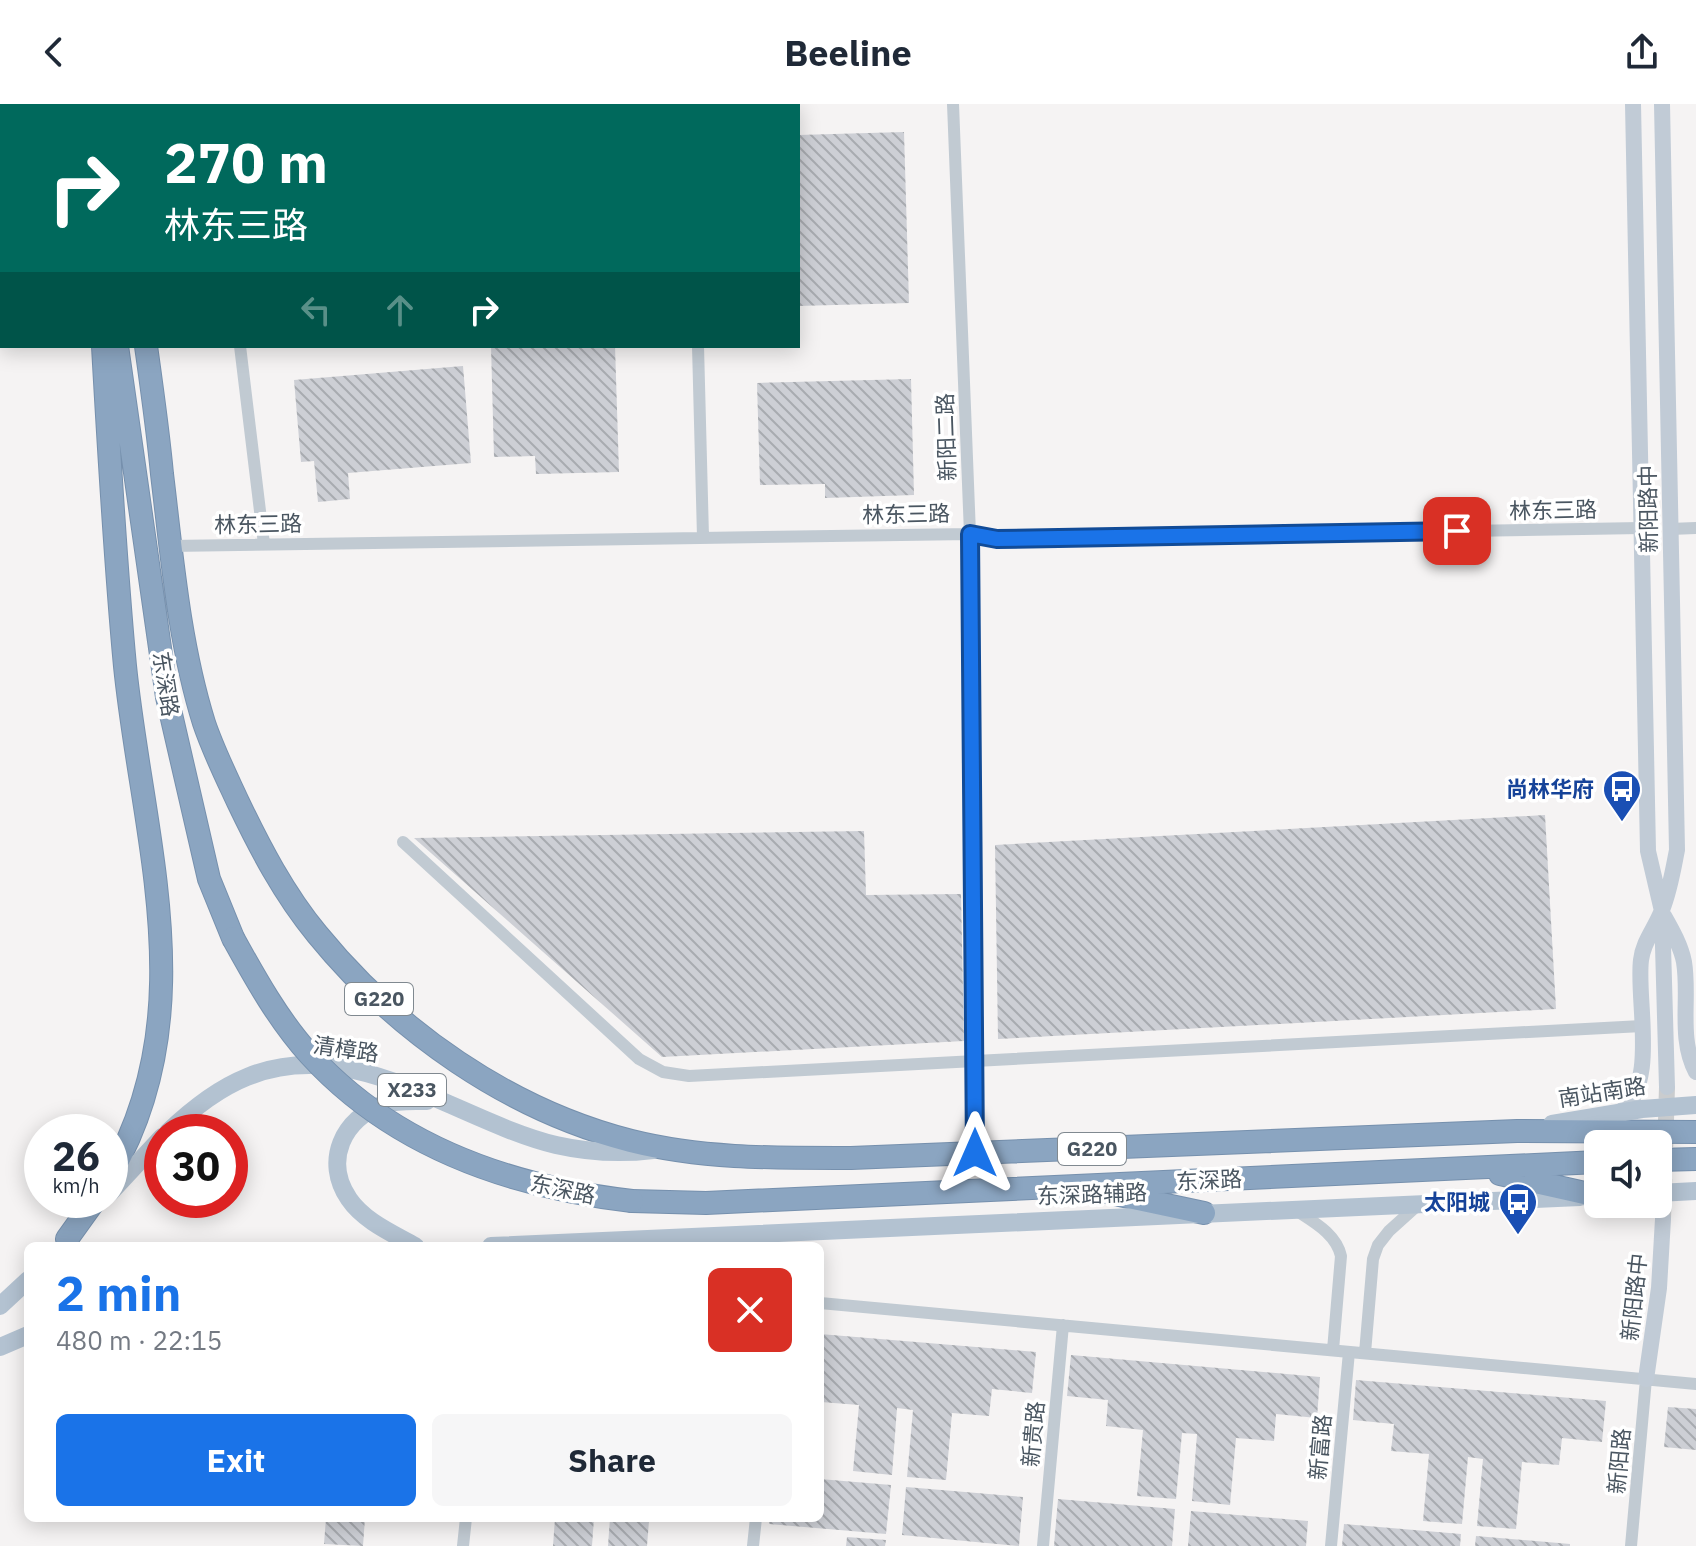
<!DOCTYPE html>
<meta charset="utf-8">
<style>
:root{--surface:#fff;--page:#f6f6f7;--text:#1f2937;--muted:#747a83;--accent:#1a73e8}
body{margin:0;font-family:"IBM Plex Sans","Noto Sans SC",sans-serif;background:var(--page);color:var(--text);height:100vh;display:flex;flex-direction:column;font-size:30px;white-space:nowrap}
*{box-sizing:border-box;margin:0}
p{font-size:26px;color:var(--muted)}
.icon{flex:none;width:44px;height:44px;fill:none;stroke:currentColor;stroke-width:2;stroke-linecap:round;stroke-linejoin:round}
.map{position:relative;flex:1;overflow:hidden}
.side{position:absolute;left:24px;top:1138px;width:800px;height:280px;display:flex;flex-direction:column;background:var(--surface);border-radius:12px;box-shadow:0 4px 20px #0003}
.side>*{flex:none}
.top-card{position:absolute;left:0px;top:0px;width:800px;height:244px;box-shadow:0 4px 20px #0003;background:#00695c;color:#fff;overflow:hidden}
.controls{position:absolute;left:1584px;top:1026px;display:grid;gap:16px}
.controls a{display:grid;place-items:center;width:88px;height:88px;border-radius:12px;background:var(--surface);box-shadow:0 4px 20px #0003;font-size:40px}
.speed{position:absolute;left:24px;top:1010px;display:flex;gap:16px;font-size:40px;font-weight:700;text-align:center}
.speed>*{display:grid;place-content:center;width:104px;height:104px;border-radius:50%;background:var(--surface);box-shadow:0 4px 20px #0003;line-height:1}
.speed small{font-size:20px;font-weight:400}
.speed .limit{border:12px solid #d22;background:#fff;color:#111}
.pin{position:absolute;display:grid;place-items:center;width:68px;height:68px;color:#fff;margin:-34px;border-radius:16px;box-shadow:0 4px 12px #0006}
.me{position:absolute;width:88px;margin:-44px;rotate:0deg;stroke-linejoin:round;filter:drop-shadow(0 0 6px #0008)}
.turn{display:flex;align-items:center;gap:28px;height:168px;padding:0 32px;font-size:36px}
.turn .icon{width:104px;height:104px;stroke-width:2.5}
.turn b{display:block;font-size:56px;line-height:68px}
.lanes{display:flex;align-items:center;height:76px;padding:0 32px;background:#0003;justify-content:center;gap:40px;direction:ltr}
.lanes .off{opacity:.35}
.round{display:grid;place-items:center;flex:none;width:84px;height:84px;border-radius:12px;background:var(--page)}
.summary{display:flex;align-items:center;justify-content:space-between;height:136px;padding:0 32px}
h1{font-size:48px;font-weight:700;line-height:60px;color:var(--accent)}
.primary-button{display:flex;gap:16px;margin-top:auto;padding:16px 32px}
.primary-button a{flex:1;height:92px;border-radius:12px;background:var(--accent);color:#fff;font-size:32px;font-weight:700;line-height:92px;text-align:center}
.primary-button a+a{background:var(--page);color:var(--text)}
header{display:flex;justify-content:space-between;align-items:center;height:104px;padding:0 32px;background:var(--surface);font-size:36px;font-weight:700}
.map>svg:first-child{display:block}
</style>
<header><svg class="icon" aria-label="back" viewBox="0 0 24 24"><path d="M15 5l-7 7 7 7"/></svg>Beeline<svg class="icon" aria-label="share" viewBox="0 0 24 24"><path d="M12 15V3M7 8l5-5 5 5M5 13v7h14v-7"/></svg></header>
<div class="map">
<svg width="1696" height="1442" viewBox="0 0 1696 1442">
<defs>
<pattern id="building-back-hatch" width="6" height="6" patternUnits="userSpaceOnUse" patternTransform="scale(2)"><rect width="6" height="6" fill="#cdcfd5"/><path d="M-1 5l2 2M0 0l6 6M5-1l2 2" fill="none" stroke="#a8abb0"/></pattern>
</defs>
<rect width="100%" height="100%" fill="#f5f3f3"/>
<path fill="url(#building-back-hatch)" d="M904,28L909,199L798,202V31Z
M491,242H615L619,368L536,370L535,352L494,353Z
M463,262L471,359L348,369L350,395L318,398L314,357L301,358L294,276Z
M911,275L914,391L825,394V380L760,381L757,279Z
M1545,711L1556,905L998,935L995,741Z
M864,727L866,791L961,790L964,937L662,953L414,734Z
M820,1230L1036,1248L1032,1289L992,1285L989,1312L952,1309L946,1376L907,1373L913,1306L897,1304L892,1371L853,1367L859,1301L821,1298L823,1271H820Z
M1071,1251L1320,1273L1317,1314L1276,1310L1274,1337L1236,1334L1230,1401L1192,1397L1197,1330L1182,1329L1176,1395L1137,1392L1143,1326L1106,1322L1108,1296L1067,1292Z
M1356,1276L1606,1297L1602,1338L1562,1334L1559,1361L1522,1358L1516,1425L1477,1422L1483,1355L1468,1353L1462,1420L1423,1417L1429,1350L1391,1347L1394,1320L1353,1316Z
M1668,1303L1696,1305V1346L1664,1343Z
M820,1375L891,1381L886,1430L769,1420L770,1414H820Z
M906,1383L1023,1393L1019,1442L902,1431Z
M1058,1395L1175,1405L1172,1442H1054Z
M1191,1407L1308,1417L1306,1442H1188Z
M326,1414H365L363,1442L324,1440Z
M555,1414H594L592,1442H553Z
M610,1414L649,1417L647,1442H608Z
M1344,1420L1461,1430L1460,1442H1342Z
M1476,1432L1570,1440V1442H1475Z
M847,1433L886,1436L885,1442H846Z"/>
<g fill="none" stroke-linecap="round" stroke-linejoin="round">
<path stroke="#caccce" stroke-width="16" stroke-dasharray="16 8" stroke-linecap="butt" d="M1663,1115L1667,983"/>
<defs>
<path id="highway" d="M83,0V2
M114,0V2
M103,242C109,349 115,456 125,562C142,733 205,908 110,1071
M117,242L167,593L209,775L233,834
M146,242C152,285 158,327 162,370C172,453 179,539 204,619C213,646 226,672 238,698C260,744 284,790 317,830C396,927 509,1006 631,1037C703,1055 776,1054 851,1054L1517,1027L1696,1028
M1658,1056L1696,1055
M1500,1070L1598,1092
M1110,1089L1204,1109
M632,1097L706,1099L1598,1058
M67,1135L95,1096"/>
</defs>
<use href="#highway" stroke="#7690ad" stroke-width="24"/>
<path stroke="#c1cad2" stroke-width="12" d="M210,0V2
M691,0V2
M953,0L970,430L975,1049
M0,97H2
M240,242L264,440
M698,242L703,433
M1670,425L1696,424
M170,442L970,430L997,435L1641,424
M403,738L639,955L663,968L689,972L1642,922
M1297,1107C1315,1119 1336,1130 1341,1152L1333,1246
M820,1199L1696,1280
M1365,1249L1373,1155L1378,1141L1389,1127L1419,1100
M463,1442L466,1414
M753,1442L756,1414
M1043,1442L1063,1221
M1331,1442L1349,1248
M1631,1442L1646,1275"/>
<path stroke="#c1cbd6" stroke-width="16" d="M1633,0L1648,747L1662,807L1667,983
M1664,812C1672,826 1681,842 1684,858C1690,894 1678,934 1696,968
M1619,1009C1659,982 1636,897 1641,856C1643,837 1656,823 1662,806C1670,786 1673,766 1677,746L1662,0
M1646,1275L1659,1184L1663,1115"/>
<path stroke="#b3c2d1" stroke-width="18" d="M1552,1020L1642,1005L1696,1001
M168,1028C192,1005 217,985 247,973C353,929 457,1017 556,1041C587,1048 621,1050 653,1046
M110,1089L162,1033
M1658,1089L1696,1087
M415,1142C392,1129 364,1117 349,1095C323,1057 343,1014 384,1000C397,996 413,997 427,997
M491,1142L1580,1093
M0,1202L28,1176
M0,1243L28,1231"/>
<use href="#highway" stroke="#8ba5c1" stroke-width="22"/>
<defs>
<path id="highway-bridge" d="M233,834C255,874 279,917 310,951C394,1043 511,1083 632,1097"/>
</defs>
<use href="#highway-bridge" stroke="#7690ad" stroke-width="24" stroke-linecap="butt"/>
<use href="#highway-bridge" stroke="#8ba5c1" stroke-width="22"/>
</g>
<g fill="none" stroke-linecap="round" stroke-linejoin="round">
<defs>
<path id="route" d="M975,1049L970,430L997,435L1457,427"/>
</defs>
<use href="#route" stroke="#114b97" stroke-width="20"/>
<use href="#route" stroke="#1a73e8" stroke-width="14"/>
</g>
<defs>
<symbol id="bus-pin" viewBox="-11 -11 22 30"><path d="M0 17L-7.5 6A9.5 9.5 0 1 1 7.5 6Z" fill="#1a4fb4" stroke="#fff"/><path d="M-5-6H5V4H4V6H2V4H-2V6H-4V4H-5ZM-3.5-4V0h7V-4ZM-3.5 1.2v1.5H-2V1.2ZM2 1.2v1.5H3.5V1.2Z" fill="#fff"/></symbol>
</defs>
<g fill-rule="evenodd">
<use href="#bus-pin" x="1600" y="663" width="44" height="60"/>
<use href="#bus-pin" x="1496" y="1076" width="44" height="60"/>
</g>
<g text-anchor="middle" stroke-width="7" stroke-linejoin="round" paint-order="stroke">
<g fill="#fff" stroke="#808990" stroke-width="2">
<rect x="345" y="879" width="68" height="32" rx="6"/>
<rect x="378" y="970" width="68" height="32" rx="6"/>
<rect x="1058" y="1029" width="68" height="32" rx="6"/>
</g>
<g font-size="20" font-weight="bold" fill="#4a5661">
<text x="379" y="902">G220</text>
<text x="412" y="993">X233</text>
<text x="1092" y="1052">G220</text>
</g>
<g font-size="22" fill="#4a5661" stroke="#fff">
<text transform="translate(946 333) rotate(-92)" y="8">新阳二路</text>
<text transform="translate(1648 405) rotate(-91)" y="8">新阳路中</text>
<text transform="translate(1553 406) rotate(-1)" y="8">林东三路</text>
<text transform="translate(906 410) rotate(-1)" y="8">林东三路</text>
<text transform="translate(258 420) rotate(-1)" y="8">林东三路</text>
<text transform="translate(166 580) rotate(81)" y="8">东深路</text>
<text transform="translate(346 945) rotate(8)" y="8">清樟路</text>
<text transform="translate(1602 988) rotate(-9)" y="8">南站南路</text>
<text transform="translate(1209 1076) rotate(-3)" y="8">东深路</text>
<text transform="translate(563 1085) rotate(12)" y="8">东深路</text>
<text transform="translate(1092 1090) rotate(-2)" y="8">东深路辅路</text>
<text transform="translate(1634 1193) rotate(-84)" y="8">新阳路中</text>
<text transform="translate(1033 1330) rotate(-85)" y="8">新贵路</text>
<text transform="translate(1320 1343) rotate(-85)" y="8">新富路</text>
<text transform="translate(1619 1357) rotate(-85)" y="8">新阳路</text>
</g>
<g font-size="22" font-weight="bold" fill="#164399" stroke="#fff" text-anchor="end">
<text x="1594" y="693">尚林华府</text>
<text x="1490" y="1106">太阳城</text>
</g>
</g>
</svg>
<div class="controls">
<a><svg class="icon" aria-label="sound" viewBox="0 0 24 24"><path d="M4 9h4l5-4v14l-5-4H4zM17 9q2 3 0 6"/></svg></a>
</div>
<div class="speed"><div>26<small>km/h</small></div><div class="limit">30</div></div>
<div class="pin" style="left:1457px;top:427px;background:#d93025"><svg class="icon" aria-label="arrive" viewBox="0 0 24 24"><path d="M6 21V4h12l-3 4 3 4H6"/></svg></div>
<svg class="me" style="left:975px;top:1049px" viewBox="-20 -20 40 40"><path d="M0-17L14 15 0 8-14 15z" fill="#1a73e8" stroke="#fff" stroke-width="4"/></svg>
<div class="top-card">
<div class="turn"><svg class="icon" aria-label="right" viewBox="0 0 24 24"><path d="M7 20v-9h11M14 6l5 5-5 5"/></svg><div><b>270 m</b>林东三路</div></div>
<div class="lanes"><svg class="icon off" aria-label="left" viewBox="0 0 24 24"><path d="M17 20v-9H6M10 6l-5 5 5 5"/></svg><svg class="icon off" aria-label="ahead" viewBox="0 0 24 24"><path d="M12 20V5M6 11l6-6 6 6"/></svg><svg class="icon" aria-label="right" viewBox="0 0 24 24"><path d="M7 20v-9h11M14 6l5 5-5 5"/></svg></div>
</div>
<section class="side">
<div class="summary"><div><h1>2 min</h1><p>480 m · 22:15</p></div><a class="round" style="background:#d93025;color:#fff"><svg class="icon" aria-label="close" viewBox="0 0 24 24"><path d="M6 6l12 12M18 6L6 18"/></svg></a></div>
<div class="primary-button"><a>Exit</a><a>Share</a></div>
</section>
</div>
